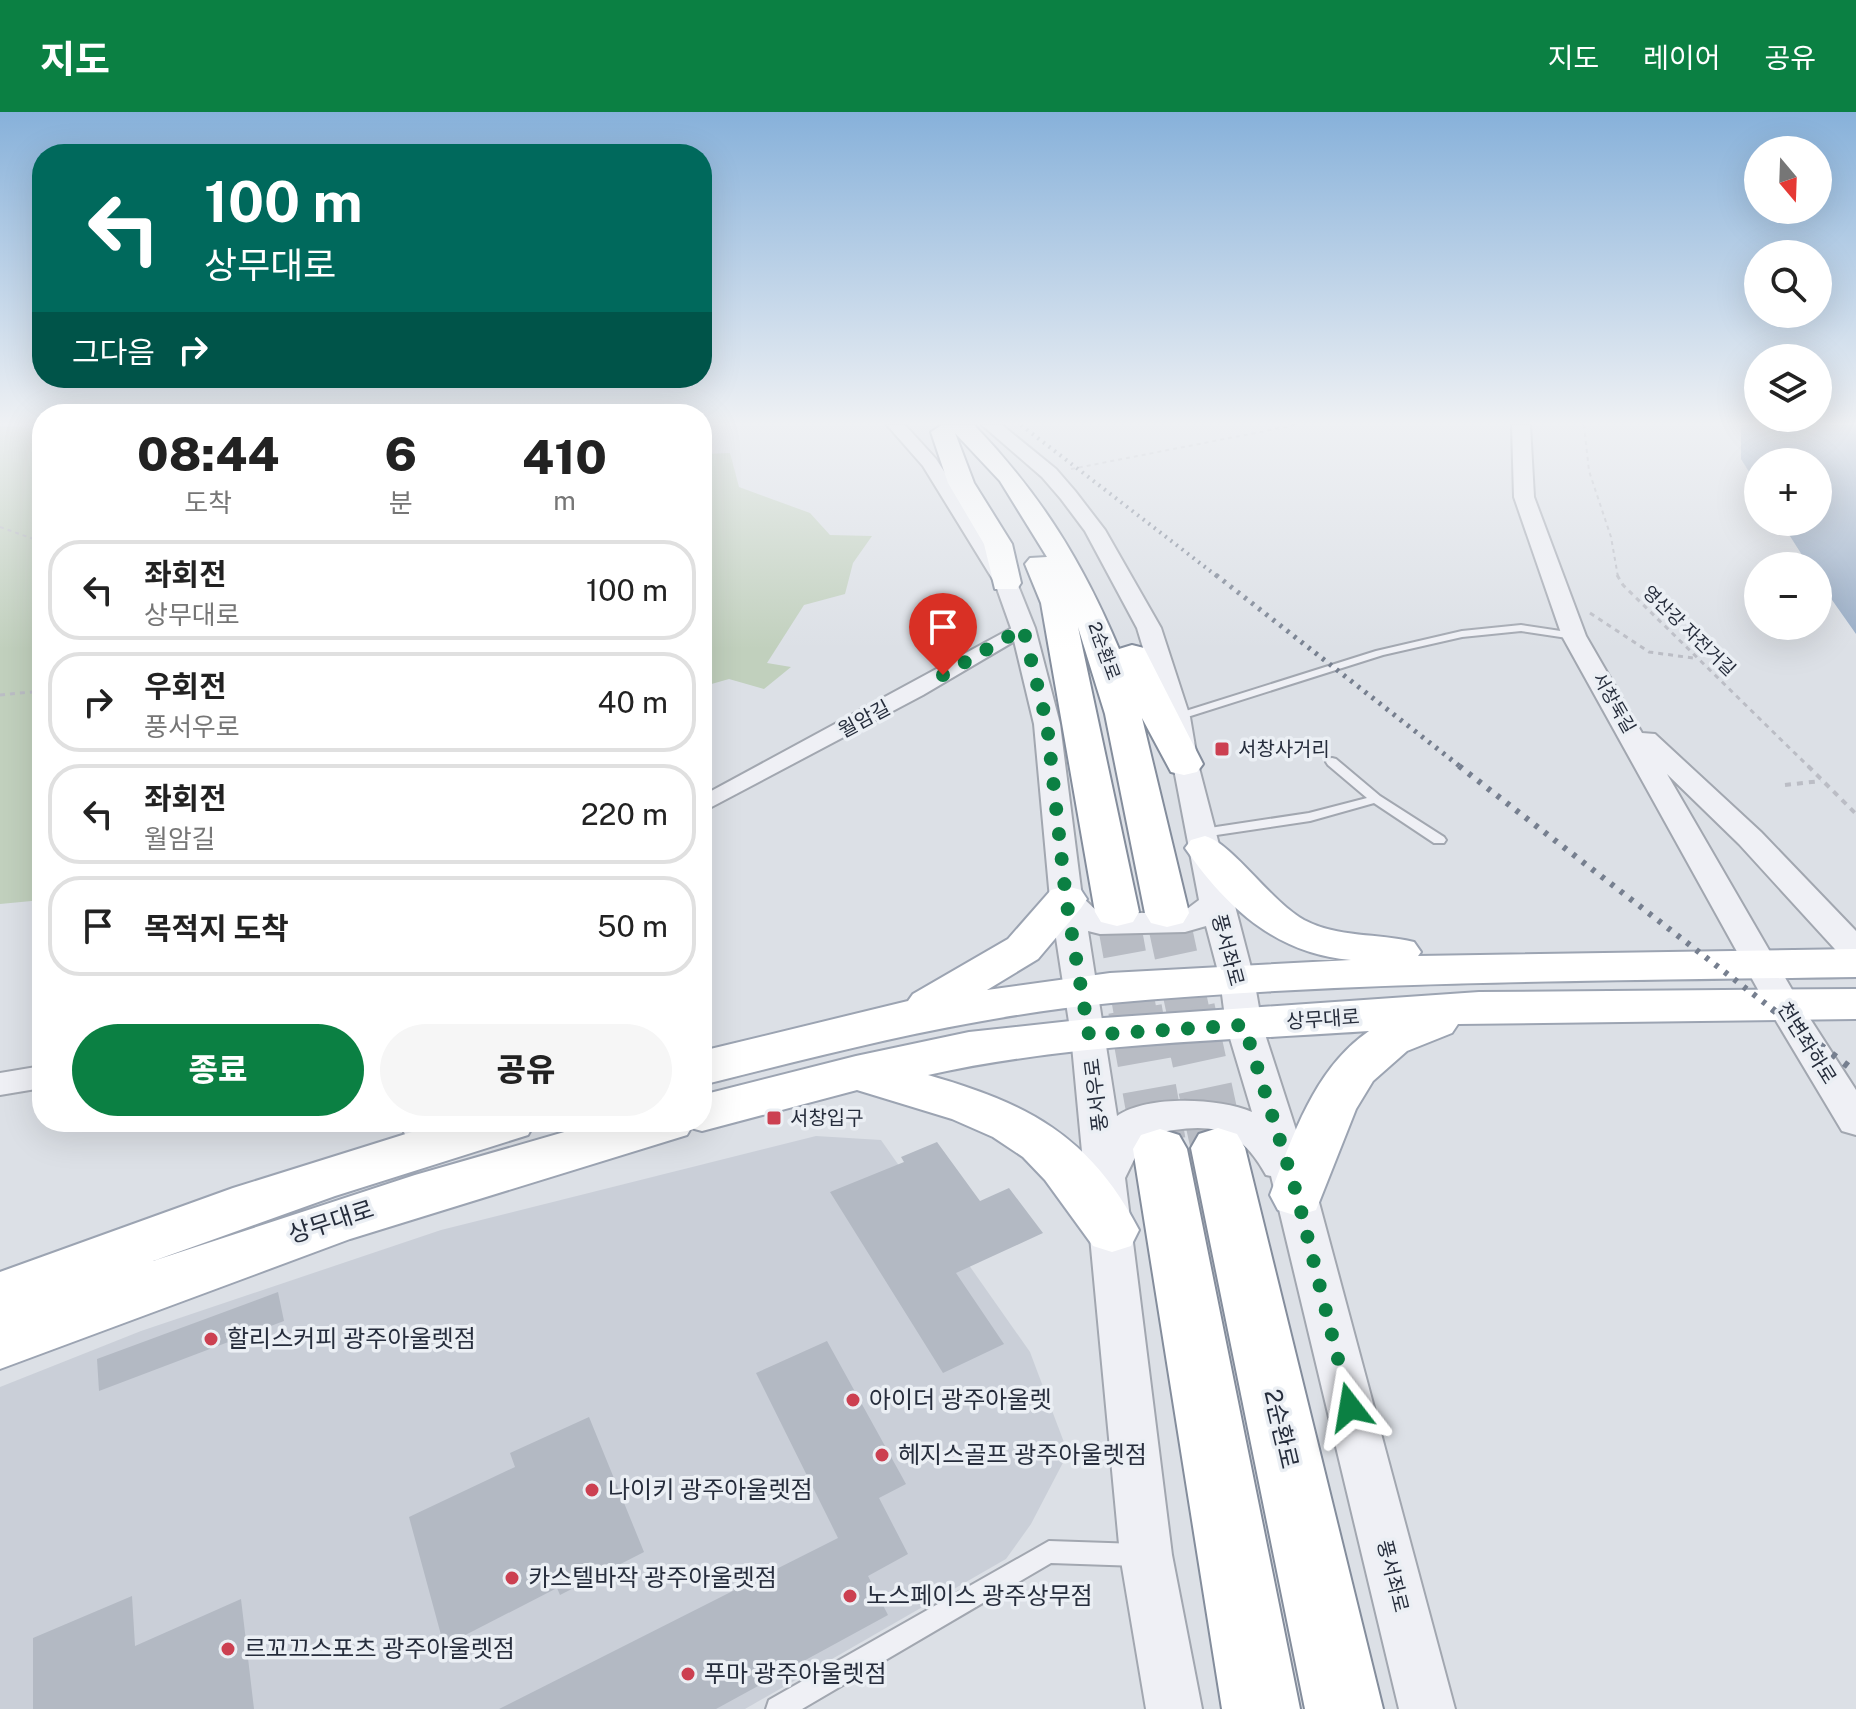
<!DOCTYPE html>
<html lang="ko">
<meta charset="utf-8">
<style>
:root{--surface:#fff;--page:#f6f6f6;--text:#222;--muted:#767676;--line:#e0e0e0;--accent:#0b8043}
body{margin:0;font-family:"Public Sans","Noto Sans KR",sans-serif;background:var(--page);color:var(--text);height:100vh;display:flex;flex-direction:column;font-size:30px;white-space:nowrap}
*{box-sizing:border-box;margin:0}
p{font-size:26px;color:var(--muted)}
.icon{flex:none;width:44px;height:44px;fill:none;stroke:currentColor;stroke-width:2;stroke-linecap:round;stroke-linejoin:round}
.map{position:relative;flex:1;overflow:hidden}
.details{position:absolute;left:32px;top:292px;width:680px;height:728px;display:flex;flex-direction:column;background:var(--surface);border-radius:32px;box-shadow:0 8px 32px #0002}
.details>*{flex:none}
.banner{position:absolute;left:32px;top:32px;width:680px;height:244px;border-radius:32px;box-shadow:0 8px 32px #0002;background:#00695c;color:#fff;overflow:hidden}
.needle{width:52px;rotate:161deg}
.buttons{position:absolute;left:1744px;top:24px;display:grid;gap:16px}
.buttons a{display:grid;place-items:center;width:88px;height:88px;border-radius:50%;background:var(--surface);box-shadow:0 8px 32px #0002;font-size:40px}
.pin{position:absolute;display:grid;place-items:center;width:68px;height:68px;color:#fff;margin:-82px -34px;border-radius:50% 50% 50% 0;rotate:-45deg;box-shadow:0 0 8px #0007}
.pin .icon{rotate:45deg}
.me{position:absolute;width:88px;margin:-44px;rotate:346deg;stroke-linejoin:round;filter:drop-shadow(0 0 6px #0008)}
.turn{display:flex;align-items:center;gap:28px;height:168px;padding:0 40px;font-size:36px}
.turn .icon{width:104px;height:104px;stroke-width:2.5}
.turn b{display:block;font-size:56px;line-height:68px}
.then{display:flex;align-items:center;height:76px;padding:0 40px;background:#0003;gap:16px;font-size:30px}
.eta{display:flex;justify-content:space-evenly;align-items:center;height:136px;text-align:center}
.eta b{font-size:48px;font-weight:800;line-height:56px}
.action{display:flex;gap:16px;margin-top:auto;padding:16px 40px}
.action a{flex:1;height:92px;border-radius:48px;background:var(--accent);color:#fff;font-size:32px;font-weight:800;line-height:92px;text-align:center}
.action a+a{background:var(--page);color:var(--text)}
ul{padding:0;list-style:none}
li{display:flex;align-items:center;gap:24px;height:100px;margin:0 16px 12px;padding:0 24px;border:4px solid var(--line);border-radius:32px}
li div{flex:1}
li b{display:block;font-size:30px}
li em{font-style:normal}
header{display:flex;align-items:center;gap:48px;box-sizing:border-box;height:112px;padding:0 40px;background:var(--accent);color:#fff}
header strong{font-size:38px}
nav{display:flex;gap:44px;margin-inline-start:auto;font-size:28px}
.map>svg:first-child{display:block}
</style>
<header>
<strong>지도</strong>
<nav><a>지도</a><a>레이어</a><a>공유</a></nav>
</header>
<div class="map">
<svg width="1856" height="1597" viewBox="0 0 1856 1597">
<rect width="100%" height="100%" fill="#dce0e6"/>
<path fill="#cacfd8" d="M816,1024L881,1028L1030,1240L1068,1341L1031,1412L1006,1447L745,1597H0V1275L141,1219L441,1118Z"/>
<path fill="#c1d0bd" d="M0,314L42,317V788L0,792Z
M730,341L739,375L810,401L830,423L872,424L853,451L845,482L804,493L767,551L791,555L764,577L729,567L708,573L710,580L702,582V342Z"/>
<path fill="#97acc6" d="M1741,313H1856V522L1818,468V454H1809L1781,410H1818V350H1758V374L1741,347Z"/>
<path fill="#b3b9c3" d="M937,1030L980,1089L1009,1076L1043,1121L956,1161L1004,1232L943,1261L830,1080L904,1050L901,1045Z
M278,1180L284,1209L99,1279L97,1247Z
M827,1229L906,1372L879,1386L908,1442L868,1464L888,1503L716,1597H499L838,1426L756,1261Z
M589,1305L644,1440L560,1483L557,1476L444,1534L409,1405L515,1355L510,1341Z
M132,1484L135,1534L241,1487L254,1597H33V1526Z"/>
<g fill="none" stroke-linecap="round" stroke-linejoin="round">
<path stroke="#b8bcc4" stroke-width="43" stroke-dasharray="43 21" stroke-linecap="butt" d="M1117,800L1135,899
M1167,801L1188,899"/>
<path stroke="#b8bcc4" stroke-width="54" stroke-dasharray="54 27" stroke-linecap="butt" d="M1135,897L1160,1037
M1188,897L1218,1036"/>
<defs>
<path id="service" d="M1521,513L1574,521L1579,524L1574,527L1521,519L1462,525L1383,543L1181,607H1173L1171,605L1173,603L1376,539L1462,519Z
M1332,646L1336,647L1380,684L1444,725L1446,728L1444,731H1434L1374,691L1310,709L1203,725L1197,721L1203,717L1309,701L1367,686L1328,653L1326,650L1328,647Z
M400,1010H416L427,1035L424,1040L418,1041L412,1040Z
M1049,1429L1138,1432L1146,1435L1149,1443L1146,1451L1138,1454L1051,1451L802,1597H766L769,1588Z"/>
<path id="minor" d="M1023,510L1030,512V520L923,583L702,700V684Z
M42,954V976L0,983V961Z"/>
<path id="tertiary" d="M887,313H905L936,347L1017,471L1035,516L1060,612L1082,785L1100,802L1183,800L1199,788L1164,605L1137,516L1085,419L1061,387L1042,365L982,313H1002L1056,357L1075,379L1105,418L1161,516L1190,605L1198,652L1254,867L1262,913L1317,1083L1455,1597H1399L1271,1064L1266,1063C1235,1007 1203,1012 1146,1023L1125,1066L1172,1443L1202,1597H1146L1120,1443L1071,923L1050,787L1034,612L1011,516L995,471L923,354ZM1206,814L1220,867L1226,913L1252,1000C1219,986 1147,983 1117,1004L1088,819L1100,822L1185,820Z
M1512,313H1530L1534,385L1586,524L1642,621L1655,622L1761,720L1856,819V850L1844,847L1739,732L1667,662L1798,888L1856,978V1023L1842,1019L1766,892L1562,524L1514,385Z"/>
<path id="primary" d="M1205,724C1232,731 1270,789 1304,808C1338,826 1378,821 1414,830L1421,840L1418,844L1856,837V865C1608,869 1359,868 1111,891C972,904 837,939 702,973V939L908,889L913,882L1008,827L1051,778L1066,774L1081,778L1087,787L1081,796L1038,847L987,878L1110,861L1351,848C1276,842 1226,795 1185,736L1191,728Z
M1856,877V907L1458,912L1452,921L1407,939L1373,969L1356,997L1316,1098L1297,1104L1278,1098L1270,1083C1293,1024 1314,957 1369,919C1222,929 1071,931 928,963C1026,991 1090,1023 1139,1118L1131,1134L1112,1140L1093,1134L1045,1068L1023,1045L993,1025L952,1007L857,978L702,1019L691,1016L687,1023L350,1127L0,1257V1160L233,1076L444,1010H535L528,1023L335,1084L153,1149L415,1063L599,1010H702V983L856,944L969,920L1089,907L1479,880Z"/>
<path id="trunk" d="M942,313H974C1041,383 1082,449 1119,537L1132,533L1144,536L1203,652L1197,660L1184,663L1171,660L1142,606L1189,801L1183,811L1167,815L1151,811L1145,801L1105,602L1078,515L1139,800L1133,810L1117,814L1101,810L1095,800L1041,491L1025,452L1030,446L1047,445L1000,369L955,321L974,371L1012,432L1021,471L1017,477H995L984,432L948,371L931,320Z
M1218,1016L1237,1022L1245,1036L1383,1597H1305L1191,1036L1199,1022Z
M1160,1017L1179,1023L1187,1037L1300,1597H1222L1133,1037L1141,1023Z"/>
</defs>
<use href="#service" stroke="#a2a7b0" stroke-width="4"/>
<use href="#minor" stroke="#a2a7b0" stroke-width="4"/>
<use href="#tertiary" stroke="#a2a7b0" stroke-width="4"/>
<use href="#primary" stroke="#9ca4b2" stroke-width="4"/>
<use href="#trunk" stroke="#848d9c" stroke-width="4"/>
<path stroke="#bbbdc5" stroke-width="2" stroke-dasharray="4 4" stroke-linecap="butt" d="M1584,313L1589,359L1611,425L1618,465
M1071,357L1296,313
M0,415L42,430"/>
<path stroke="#bbbdc5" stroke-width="3" stroke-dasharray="5 5" stroke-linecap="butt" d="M1617,463L1623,473L1810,656
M1590,501L1649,540L1693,546
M0,583L42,579"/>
<path stroke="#bbbdc5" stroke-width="4" stroke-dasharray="6 6" stroke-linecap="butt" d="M1808,654L1856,702
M1785,673L1821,669"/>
<use href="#service" fill="#eff0f5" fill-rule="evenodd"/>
<use href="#minor" fill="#eff0f5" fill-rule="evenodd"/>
<use href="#tertiary" fill="#eff0f5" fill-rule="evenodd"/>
<use href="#primary" fill="#fff" fill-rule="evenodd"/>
<use href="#trunk" fill="#fff" fill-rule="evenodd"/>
<path stroke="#767f8f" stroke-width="4" stroke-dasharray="2 5" stroke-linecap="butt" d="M1021,313L1218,465"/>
<path stroke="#767f8f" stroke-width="5" stroke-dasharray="3 6" stroke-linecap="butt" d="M1216,463L1462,656"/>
<path stroke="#767f8f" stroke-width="6" stroke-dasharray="4 8" stroke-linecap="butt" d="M1459,654L1775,899"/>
<path stroke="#767f8f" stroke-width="7" stroke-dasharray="5 10" stroke-linecap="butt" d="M1772,897L1856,960"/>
</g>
<linearGradient id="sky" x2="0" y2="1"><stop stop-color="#87b1da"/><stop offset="0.58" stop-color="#eff1f4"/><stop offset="1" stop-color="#eff1f4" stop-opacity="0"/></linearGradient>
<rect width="1856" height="537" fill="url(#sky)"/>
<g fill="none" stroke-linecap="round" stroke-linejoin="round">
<path stroke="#0b8043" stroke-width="14" stroke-dasharray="0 25.2" d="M943,563L1023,516L1047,612L1066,787L1089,923L1244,913L1297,1083L1350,1295"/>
</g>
<g fill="#cc4051" stroke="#ebeff4" stroke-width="3">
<rect x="1214" y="629" width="16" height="16" rx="4"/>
<rect x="766" y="998" width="16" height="16" rx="4"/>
<circle cx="211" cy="1227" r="8"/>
<circle cx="853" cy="1288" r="8"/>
<circle cx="882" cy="1343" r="8"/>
<circle cx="592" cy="1378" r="8"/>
<circle cx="512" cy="1466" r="8"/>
<circle cx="850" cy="1484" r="8"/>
<circle cx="228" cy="1537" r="8"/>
<circle cx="688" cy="1562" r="8"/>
</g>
<g text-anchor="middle" stroke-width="7" stroke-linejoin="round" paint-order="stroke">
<g font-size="18" fill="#262d3c" stroke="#ebeff4">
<text transform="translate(1689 519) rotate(44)" y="6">영산강 자전거길</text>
<text transform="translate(1104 539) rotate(70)" y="6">2순환로</text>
<text transform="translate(1614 591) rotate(60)" y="6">서창둑길</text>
</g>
<g font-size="20" fill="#262d3c" stroke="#ebeff4">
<text transform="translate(864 607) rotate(-28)" y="7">월암길</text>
<text transform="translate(1228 838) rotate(75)" y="7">풍서좌로</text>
<text transform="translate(1323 907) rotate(-4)" y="7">상무대로</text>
<text transform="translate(1807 931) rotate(58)" y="7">천변좌하로</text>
<text transform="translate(1096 983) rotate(-97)" y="7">풍서우로</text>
<text transform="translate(1393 1464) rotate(76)" y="7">풍서좌로</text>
</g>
<g font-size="20" fill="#262d3c" stroke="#ebeff4" text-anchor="start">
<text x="1238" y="644">서창사거리</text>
<text x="790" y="1013">서창입구</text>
</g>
<g font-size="24" fill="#262d3c" stroke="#ebeff4">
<text transform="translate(331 1110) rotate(-18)" y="8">상무대로</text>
<text transform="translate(1281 1317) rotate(77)" y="8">2순환로</text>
</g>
<g font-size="24" fill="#262d3c" stroke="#ebeff4" text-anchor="start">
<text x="227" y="1235">할리스커피 광주아울렛점</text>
<text x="869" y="1296">아이더 광주아울렛</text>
<text x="898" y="1351">헤지스골프 광주아울렛점</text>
<text x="608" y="1386">나이키 광주아울렛점</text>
<text x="528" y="1474">카스텔바작 광주아울렛점</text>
<text x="866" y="1492">노스페이스 광주상무점</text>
<text x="244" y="1545">르꼬끄스포츠 광주아울렛점</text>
<text x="704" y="1570">푸마 광주아울렛점</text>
</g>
</g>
</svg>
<div class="buttons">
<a><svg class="needle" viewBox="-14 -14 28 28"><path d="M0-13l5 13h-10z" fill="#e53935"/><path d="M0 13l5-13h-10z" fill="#767676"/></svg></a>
<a><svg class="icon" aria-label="search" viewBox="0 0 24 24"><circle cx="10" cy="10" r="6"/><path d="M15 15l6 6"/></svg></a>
<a><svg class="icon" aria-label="layers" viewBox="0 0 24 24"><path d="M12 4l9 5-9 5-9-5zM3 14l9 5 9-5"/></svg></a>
<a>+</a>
<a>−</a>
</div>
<div class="pin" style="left:943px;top:563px;background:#d93025"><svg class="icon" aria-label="arrive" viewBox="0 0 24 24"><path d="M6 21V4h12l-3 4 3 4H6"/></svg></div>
<svg class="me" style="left:1350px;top:1295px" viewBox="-20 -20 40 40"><path d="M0-17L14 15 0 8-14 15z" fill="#0b8043" stroke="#fff" stroke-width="4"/></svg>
<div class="banner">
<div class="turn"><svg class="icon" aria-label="left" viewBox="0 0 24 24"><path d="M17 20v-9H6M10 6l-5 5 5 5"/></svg><div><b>100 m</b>상무대로</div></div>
<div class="then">그다음<svg class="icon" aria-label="right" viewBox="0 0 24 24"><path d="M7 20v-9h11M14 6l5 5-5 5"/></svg></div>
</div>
<section class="details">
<div class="eta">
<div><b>08:44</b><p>도착</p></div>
<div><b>6</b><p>분</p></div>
<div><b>410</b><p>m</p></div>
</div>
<ul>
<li><svg class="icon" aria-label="left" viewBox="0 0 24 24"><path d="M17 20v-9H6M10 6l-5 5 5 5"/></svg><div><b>좌회전</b><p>상무대로</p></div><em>100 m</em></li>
<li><svg class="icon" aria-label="right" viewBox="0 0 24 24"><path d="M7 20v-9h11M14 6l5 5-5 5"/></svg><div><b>우회전</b><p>풍서우로</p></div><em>40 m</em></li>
<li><svg class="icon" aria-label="left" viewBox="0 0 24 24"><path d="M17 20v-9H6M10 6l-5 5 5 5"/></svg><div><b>좌회전</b><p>월암길</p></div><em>220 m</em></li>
<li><svg class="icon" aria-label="arrive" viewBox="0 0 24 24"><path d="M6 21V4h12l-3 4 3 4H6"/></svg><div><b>목적지 도착</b></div><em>50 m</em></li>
</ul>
<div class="action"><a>종료</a><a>공유</a></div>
</section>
</div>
